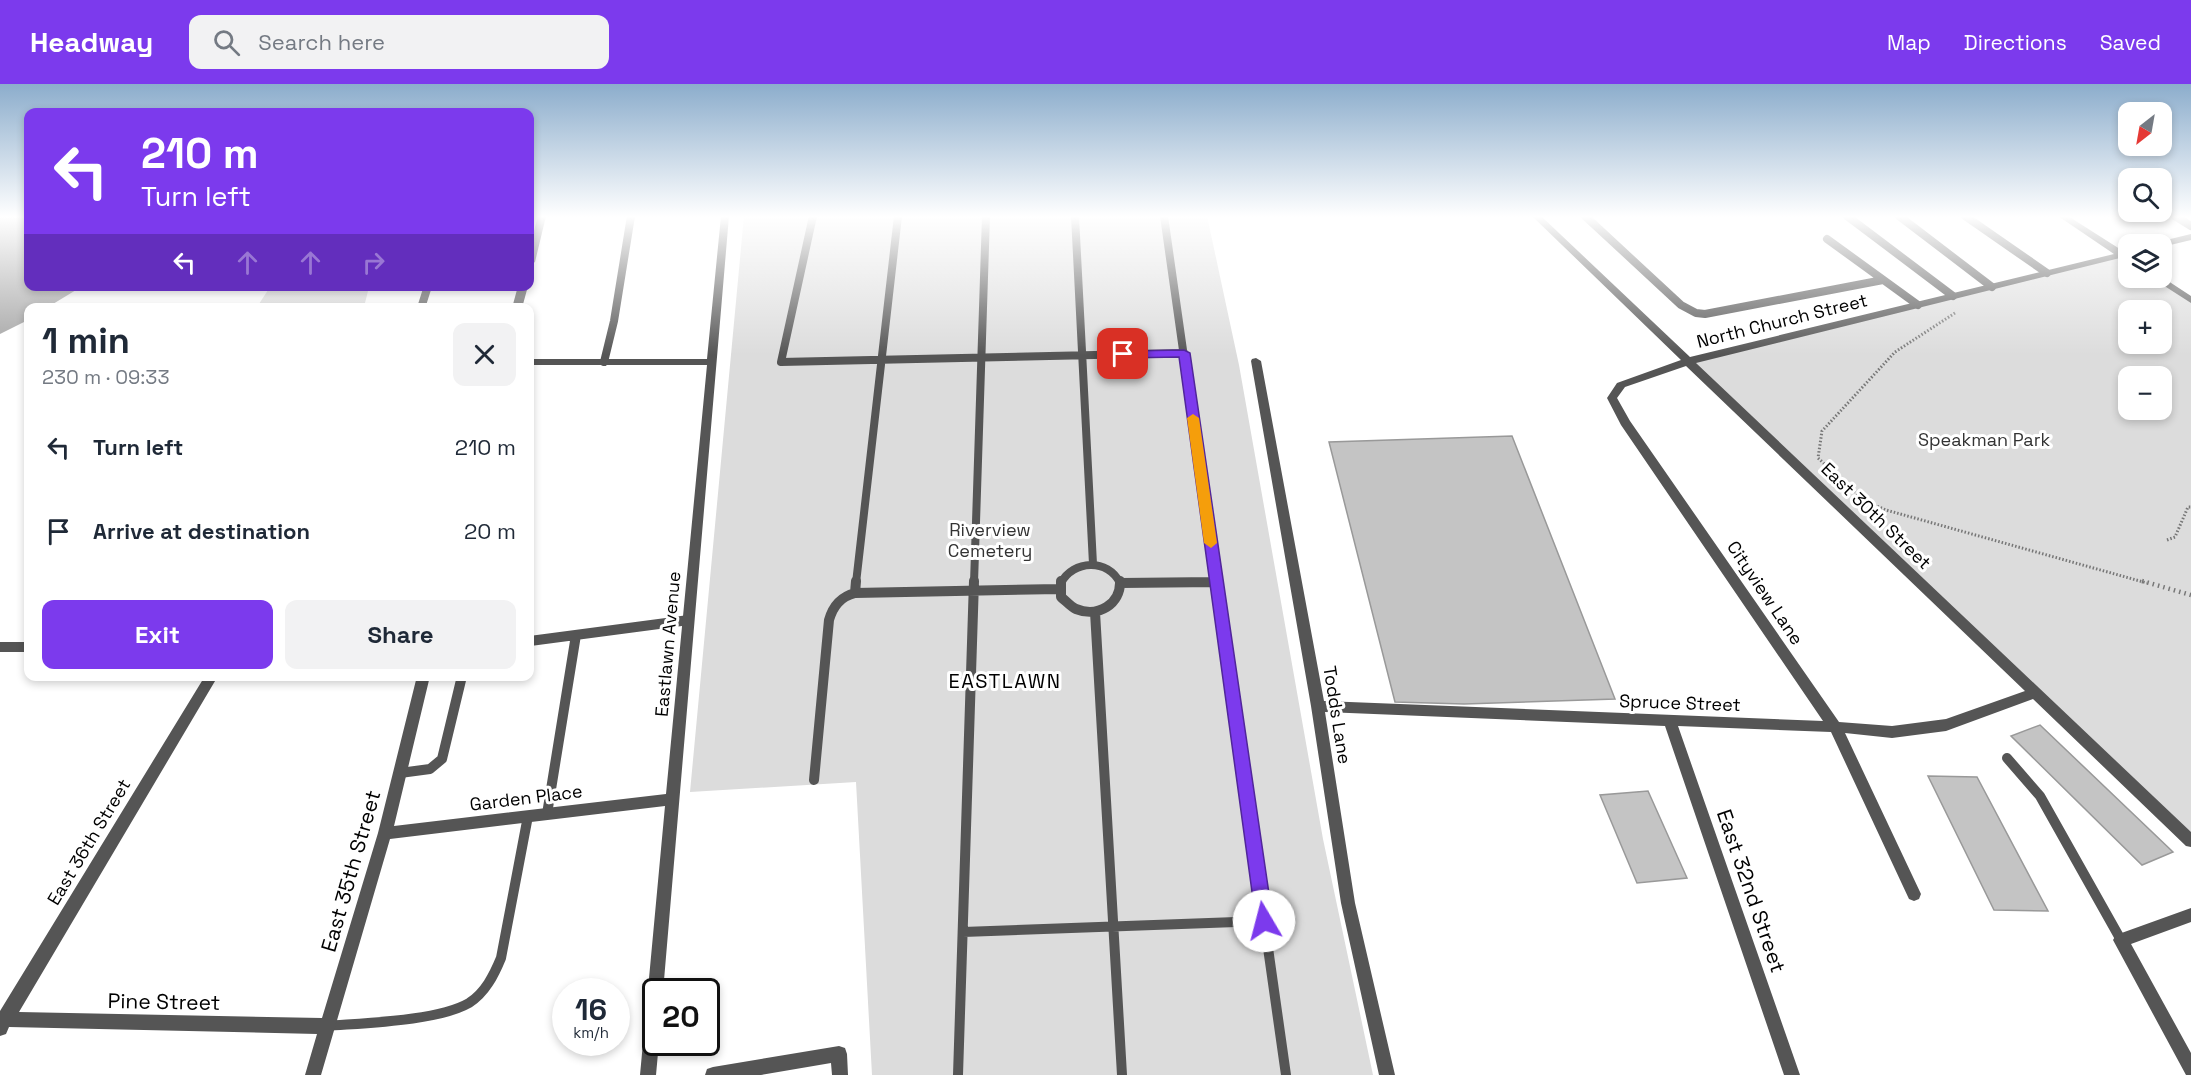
<!DOCTYPE html>
<meta charset="utf-8">
<style>
:root{--surface:#fff;--page:#f2f2f3;--text:#1f2937;--muted:#747a83;--accent:#7c3aed}
body{margin:0;font-family:"Space Grotesk",sans-serif;background:var(--page);color:var(--text);height:100vh;display:flex;flex-direction:column;font-size:22px;white-space:nowrap}
*{box-sizing:border-box;margin:0}
p{font-size:20px;color:var(--muted)}
.icon{flex:none;width:33px;height:33px;fill:none;stroke:currentColor;stroke-width:2;stroke-linecap:round;stroke-linejoin:round}
.map{position:relative;flex:1;overflow:hidden}
.sheet{position:absolute;left:24px;top:219px;width:510px;height:378px;display:flex;flex-direction:column;background:var(--surface);border-radius:12px;box-shadow:0 3px 9px #0003}
.sheet>*{flex:none}
.top-card{position:absolute;left:24px;top:24px;width:510px;height:183px;border-radius:12px;box-shadow:0 3px 9px #0003;background:#7c3aed;color:#fff;overflow:hidden}
.needle{width:39px;rotate:211deg}
.controls{position:absolute;left:2118px;top:18px;display:grid;gap:12px}
.controls a{display:grid;place-items:center;width:54px;height:54px;border-radius:12px;background:var(--surface);box-shadow:0 3px 9px #0003;font-size:30px}
.speed{position:absolute;left:552px;top:894px;display:flex;gap:12px;font-size:30px;font-weight:700;text-align:center}
.speed>*{display:grid;place-content:center;width:78px;height:78px;border-radius:50%;background:var(--surface);box-shadow:0 3px 9px #0003;line-height:1}
.speed small{font-size:15px;font-weight:400}
.speed .limit{border:3px solid #111;border-radius:9px;background:#fff;color:#111}
.pin{position:absolute;display:grid;place-items:center;width:51px;height:51px;color:#fff;margin:-26px;border-radius:12px;box-shadow:0 3px 9px #0006}
.me{position:absolute;width:66px;margin:-33px;rotate:352deg;stroke-linejoin:round;filter:drop-shadow(0 0 4px #0008)}
.turn{display:flex;align-items:center;gap:21px;height:126px;padding:0 18px;font-size:27px}
.turn .icon{width:78px;height:78px;stroke-width:2.5}
.turn b{display:block;font-size:42px;line-height:51px}
.lanes{display:flex;align-items:center;height:57px;padding:0 18px;background:#0003;justify-content:center;gap:30px;direction:ltr}
.lanes .off{opacity:.35}
.round{display:grid;place-items:center;flex:none;width:63px;height:63px;border-radius:12px;background:var(--page)}
.overview{display:flex;align-items:center;justify-content:space-between;height:102px;padding:0 18px}
h1{font-size:36px;font-weight:700;line-height:45px}
.button{display:flex;gap:12px;margin-top:auto;padding:12px 18px}
.button a{flex:1;height:69px;border-radius:12px;background:var(--accent);color:#fff;font-size:24px;font-weight:700;line-height:69px;text-align:center}
.button a+a{background:var(--page);color:var(--text)}
ul{padding:0;list-style:none}
li{display:flex;align-items:center;gap:18px;height:84px;padding:0 18px}
li div{flex:1}
li b{display:block;font-size:22px}
li em{font-style:normal}
header{display:flex;align-items:center;gap:36px;box-sizing:border-box;height:84px;padding:0 30px;background:var(--accent);color:#fff}
header strong{font-size:28px}
nav{display:flex;gap:33px;margin-inline-start:auto;font-size:21px}
.search{width:420px;height:54px;background:var(--page);display:flex;align-items:center;gap:15px;box-sizing:border-box;padding:0 21px;border-radius:12px;color:var(--muted);font-size:22px}
.map>svg:first-child{display:block}
</style>
<header>
<strong>Headway</strong>
<div class="search"><svg class="icon" aria-label="search" viewBox="0 0 24 24"><circle cx="10" cy="10" r="6"/><path d="M15 15l6 6"/></svg>Search here</div>
<nav><a>Map</a><a>Directions</a><a>Saved</a></nav>
</header>
<div class="map">
<svg width="2191" height="991" viewBox="0 0 2191 991">
<rect width="100%" height="100%" fill="#fff"/>
<path fill="#dcdcdc" fill-rule="evenodd" d="M744,132H1207L1239,281L1323,755L1373,991H872L856,698L690,708Z
M2122,171L2128,175V194H2157L2191,215V759L1689,277ZM2128,226H2162V260H2128ZM2128,292H2162V326H2128Z
M270,203V202L369,203L364,223H257Z"/>
<path fill="#a3a3a3" d="M0,132H28V202L81,203L48,223L28,224V236L0,250Z"/>
<path fill="#c4c4c4" stroke="#999" stroke-width="1.5" d="M1512,352L1615,615L1464,620L1395,618L1329,358Z
M2040,641L2173,768L2142,781L2011,652Z
M1928,692L1977,693L2048,827L1994,826Z
M1648,707L1687,794L1637,799L1600,711Z"/>
<g fill="none" stroke-linecap="round" stroke-linejoin="round">
<path stroke="#777" stroke-width="3" stroke-dasharray="1.5 2" stroke-linecap="butt" d="M1955,229L1895,268L1822,347L1818,374L1865,417L1886,426L2147,499
M2167,456L2175,453L2188,423H2191"/>
<path stroke="#777" stroke-width="4.5" stroke-dasharray="1.5 4" stroke-linecap="butt" d="M2142,497L2191,511"/>
<path stroke="#555" stroke-width="8" d="M813,132L781,278L1184,269
M1075,132L1093,480
M1164,132L1216,499
M1585,132L1681,221L1696,229L1705,230L1883,196
M1847,132L1953,212
M1899,132L1992,203
M1965,132L2047,189
M2175,132L2191,142
M1827,155L1918,221
M421,224L428,202
M604,278L614,237L631,132
M856,499L898,132
M974,499L986,132
M1061,499C1073,476 1108,474 1120,499
M1141,499L1216,498"/>
<path stroke="#555" stroke-width="10" d="M1061,497V513C1066,517 1071,523 1076,525C1098,534 1121,520 1120,497
M1216,497L1286,991
M1121,499L1216,498
M855,509L856,497
M1095,528L1122,991
M530,557L689,536
M2007,674L2040,712L2121,856
M400,689L430,685L442,675L462,592
M814,696L829,536C833,522 840,513 855,509L1059,505
M547,730L576,551
M963,848L1264,837
M327,942C364,939 438,937 469,919C485,909 494,891 501,874L528,732
M958,991L974,497"/>
<path fill="#555" fill-rule="evenodd" d="M538,132H546L535,178L530,181V162Z
M721,132H729L663,908H656V958H659L656,991H640L665,722L390,755L321,991H305L317,950L9,943L6,950L0,952V927L205,592H218L19,928L322,934L378,749L417,592H430L394,742L666,710L707,281H530V275H707Z
M1532,132H1541L1690,273L2114,170L2058,132H2068L2123,167L2128,166V176L2120,174L1696,279L2191,748V763L2186,762L2033,615L1946,647L1892,654L1845,649L1921,810L1919,815L1914,817L1909,815L1831,648L1678,642L1800,991H1784L1665,642L1325,628L1355,819L1395,991H1379L1341,819L1311,622L1251,277L1252,275L1256,274L1261,277L1324,617L1823,637L1621,341L1607,314L1617,299L1681,276ZM1686,282L2025,607L1946,635L1892,642L1839,638L1630,337L1617,314L1625,303Z
M2191,150V156L2162,163V160H2156L2158,158Z
M2162,193L2191,212V219L2152,194Z
M518,202H528L522,224H512Z
M0,558H28V568H0Z
M2191,824V838L2131,860L2191,969V991H2186L2113,856L2116,851Z
M839,962L845,964L847,970L848,991H832L831,979L761,991H705L707,985L713,983Z"/>
</g>
<linearGradient id="sky" x2="0" y2="1"><stop stop-color="#8cadcc"/><stop offset="0.49" stop-color="#fff"/><stop offset="1" stop-color="#fff" stop-opacity="0"/></linearGradient>
<rect width="2191" height="271" fill="url(#sky)"/>
<path fill="#7c3aed" stroke="#51269a" stroke-width="1.5" d="M1184,266L1190,269L1273,837L1270,843L1264,845L1258,843L1256,837L1179,273L1123,274L1117,270L1123,267Z"/>
<path fill="#f59e0b" d="M1193,330L1199,334L1217,459L1211,464L1204,459L1187,334Z"/>
<g text-anchor="middle" stroke-width="6" stroke-linejoin="round" paint-order="stroke">
<g font-size="18" fill="#000" stroke="#fff">
<text transform="translate(1782 237) rotate(-14)" y="6">North Church Street</text>
<text transform="translate(1876 432) rotate(44)" y="6">East 30th Street</text>
<text transform="translate(1765 509) rotate(56)" y="6">Cityview Lane</text>
<text transform="translate(668 560) rotate(-85)" y="6">Eastlawn Avenue</text>
<text transform="translate(1680 619) rotate(2)" y="6">Spruce Street</text>
<text transform="translate(1337 631) rotate(81)" y="6">Todds Lane</text>
<text transform="translate(526 714) rotate(-7)" y="6">Garden Place</text>
<text transform="translate(89 758) rotate(-59)" y="6">East 36th Street</text>
</g>
<g font-size="18" fill="#333" stroke="#fff">
<text x="1984" y="362">Speakman Park</text>
<text x="990" y="452">Riverview<tspan x="990" dy="21">Cemetery</tspan></text>
</g>
<g font-size="20" letter-spacing="1.5" fill="#000" stroke="#fff">
<text x="1005" y="604">EASTLAWN</text>
</g>
<g font-size="21" fill="#000" stroke="#fff">
<text transform="translate(351 787) rotate(-74)" y="7">East 35th Street</text>
<text transform="translate(1751 807) rotate(71)" y="7">East 32nd Street</text>
<text transform="translate(164 918) rotate(1)" y="7">Pine Street</text>
</g>
</g>
</svg>
<div class="controls">
<a><svg class="needle" viewBox="-14 -14 28 28"><path d="M0-13l5 13h-10z" fill="#e53935"/><path d="M0 13l5-13h-10z" fill="#747a83"/></svg></a>
<a><svg class="icon" aria-label="search" viewBox="0 0 24 24"><circle cx="10" cy="10" r="6"/><path d="M15 15l6 6"/></svg></a>
<a><svg class="icon" aria-label="layers" viewBox="0 0 24 24"><path d="M12 4l9 5-9 5-9-5zM3 14l9 5 9-5"/></svg></a>
<a>+</a>
<a>−</a>
</div>
<div class="speed"><div>16<small>km/h</small></div><div class="limit">20</div></div>
<div class="pin" style="left:1123px;top:270px;background:#d93025"><svg class="icon" aria-label="arrive" viewBox="0 0 24 24"><path d="M6 21V4h12l-3 4 3 4H6"/></svg></div>
<svg class="me" style="left:1264px;top:837px" viewBox="-20 -20 40 40"><circle r="19" fill="#fff"/><path d="M0-13L10 11 0 6-10 11z" fill="#7c3aed"/></svg>
<div class="top-card">
<div class="turn"><svg class="icon" aria-label="left" viewBox="0 0 24 24"><path d="M17 20v-9H6M10 6l-5 5 5 5"/></svg><div><b>210 m</b>Turn left</div></div>
<div class="lanes"><svg class="icon" aria-label="left" viewBox="0 0 24 24"><path d="M17 20v-9H6M10 6l-5 5 5 5"/></svg><svg class="icon off" aria-label="ahead" viewBox="0 0 24 24"><path d="M12 20V5M6 11l6-6 6 6"/></svg><svg class="icon off" aria-label="ahead" viewBox="0 0 24 24"><path d="M12 20V5M6 11l6-6 6 6"/></svg><svg class="icon off" aria-label="right" viewBox="0 0 24 24"><path d="M7 20v-9h11M14 6l5 5-5 5"/></svg></div>
</div>
<section class="sheet">
<div class="overview"><div><h1>1 min</h1><p>230 m · 09:33</p></div><a class="round"><svg class="icon" aria-label="close" viewBox="0 0 24 24"><path d="M6 6l12 12M18 6L6 18"/></svg></a></div>
<ul>
<li><svg class="icon" aria-label="left" viewBox="0 0 24 24"><path d="M17 20v-9H6M10 6l-5 5 5 5"/></svg><div><b>Turn left</b></div><em>210 m</em></li>
<li><svg class="icon" aria-label="arrive" viewBox="0 0 24 24"><path d="M6 21V4h12l-3 4 3 4H6"/></svg><div><b>Arrive at destination</b></div><em>20 m</em></li>
</ul>
<div class="button"><a>Exit</a><a>Share</a></div>
</section>
</div>
